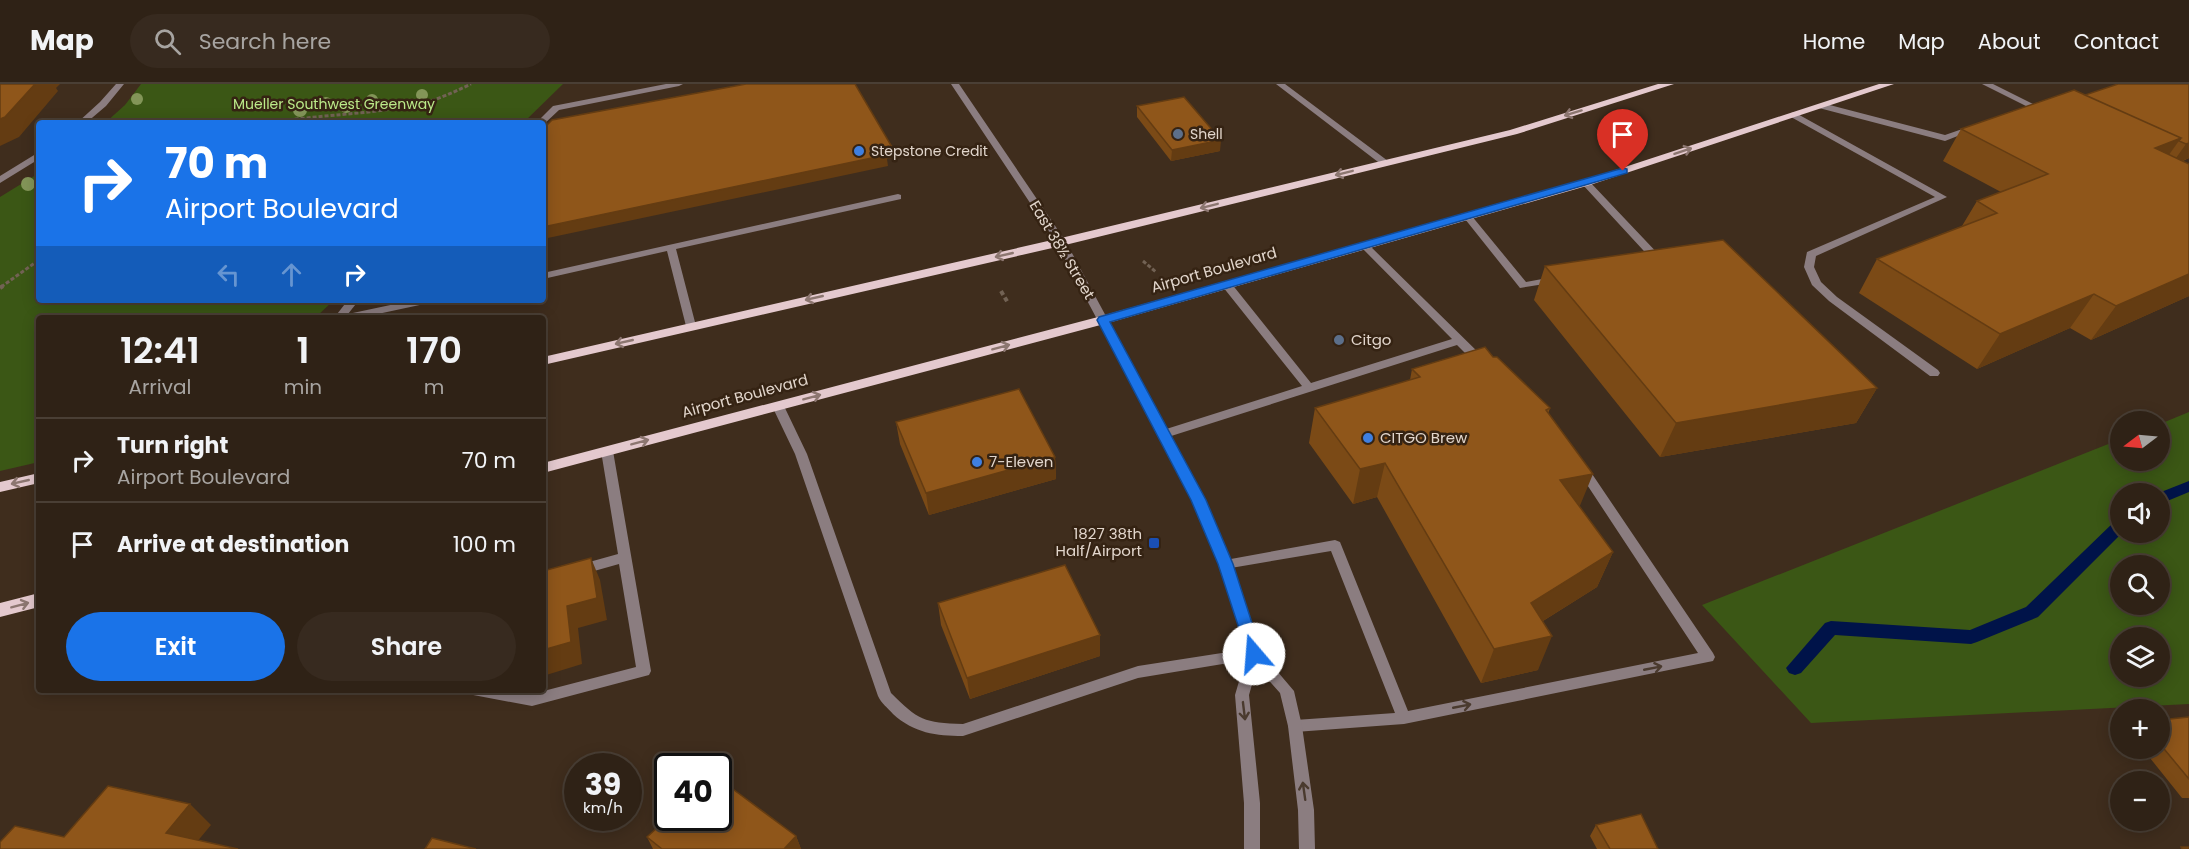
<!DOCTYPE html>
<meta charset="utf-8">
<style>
:root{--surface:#2f2216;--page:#372a1f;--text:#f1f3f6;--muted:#a7a4a1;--line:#4a3f35;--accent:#1a73e8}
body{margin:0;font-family:Poppins,sans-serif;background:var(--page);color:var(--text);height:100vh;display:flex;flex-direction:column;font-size:22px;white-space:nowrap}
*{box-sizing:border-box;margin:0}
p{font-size:20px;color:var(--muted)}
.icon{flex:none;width:33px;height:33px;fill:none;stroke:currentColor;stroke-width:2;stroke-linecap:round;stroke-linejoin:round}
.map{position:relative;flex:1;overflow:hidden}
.side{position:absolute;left:36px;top:231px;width:510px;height:378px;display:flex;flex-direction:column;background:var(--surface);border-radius:6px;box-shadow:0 3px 15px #0003,0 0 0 2px var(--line)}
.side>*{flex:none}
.guide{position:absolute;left:36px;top:36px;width:510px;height:183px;border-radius:6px;box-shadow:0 3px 15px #0003,0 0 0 2px var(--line);background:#1a73e8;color:#fff;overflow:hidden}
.needle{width:39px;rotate:254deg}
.tools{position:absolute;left:2110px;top:327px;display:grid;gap:12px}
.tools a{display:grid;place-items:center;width:60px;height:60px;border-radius:50%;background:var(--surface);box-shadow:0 3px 15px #0003,0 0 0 2px var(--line);font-size:30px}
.speed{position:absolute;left:564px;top:669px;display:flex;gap:12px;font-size:30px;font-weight:700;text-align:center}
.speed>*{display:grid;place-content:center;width:78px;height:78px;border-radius:50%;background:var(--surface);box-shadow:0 3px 15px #0003,0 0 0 2px var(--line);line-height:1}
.speed small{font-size:15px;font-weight:400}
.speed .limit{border:3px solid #111;border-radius:9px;background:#fff;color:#111}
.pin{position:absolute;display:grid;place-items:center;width:51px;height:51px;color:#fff;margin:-62px -26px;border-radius:50% 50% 50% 0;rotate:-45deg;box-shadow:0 0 6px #0007}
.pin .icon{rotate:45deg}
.me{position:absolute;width:66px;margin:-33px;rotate:342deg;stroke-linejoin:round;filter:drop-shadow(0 0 4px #0008)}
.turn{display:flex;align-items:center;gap:21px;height:126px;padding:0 30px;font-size:27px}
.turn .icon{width:78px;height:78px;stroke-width:2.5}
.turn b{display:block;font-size:42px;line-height:51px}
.lanes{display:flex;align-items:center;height:57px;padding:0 30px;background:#0003;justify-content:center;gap:30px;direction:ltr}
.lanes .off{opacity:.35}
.eta{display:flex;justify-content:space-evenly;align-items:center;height:102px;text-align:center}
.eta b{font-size:36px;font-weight:600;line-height:42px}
.button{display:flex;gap:12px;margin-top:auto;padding:12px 30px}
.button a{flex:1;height:69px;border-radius:36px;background:var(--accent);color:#fff;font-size:24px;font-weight:600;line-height:69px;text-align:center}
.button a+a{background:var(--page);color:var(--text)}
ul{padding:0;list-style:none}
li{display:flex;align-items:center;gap:18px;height:84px;padding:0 30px;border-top:2px solid var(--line)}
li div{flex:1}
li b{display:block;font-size:22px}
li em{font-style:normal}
header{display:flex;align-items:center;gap:36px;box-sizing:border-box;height:84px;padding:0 30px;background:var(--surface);border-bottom:2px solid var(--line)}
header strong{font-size:28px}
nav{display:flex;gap:33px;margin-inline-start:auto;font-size:21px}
.search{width:420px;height:54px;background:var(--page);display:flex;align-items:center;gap:15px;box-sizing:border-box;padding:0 21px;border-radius:33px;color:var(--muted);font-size:22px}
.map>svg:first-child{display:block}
</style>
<header>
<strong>Map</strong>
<div class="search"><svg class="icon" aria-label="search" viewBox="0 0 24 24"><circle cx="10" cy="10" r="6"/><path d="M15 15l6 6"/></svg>Search here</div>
<nav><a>Home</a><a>Map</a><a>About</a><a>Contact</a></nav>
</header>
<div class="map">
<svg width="2189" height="765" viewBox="0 0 2189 765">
<rect width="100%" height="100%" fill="#3f2d1d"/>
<path fill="#3b5715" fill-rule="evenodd" d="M141,0H563L523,39H105L125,21Z
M39,89V216H334L315,234H39V378L0,387V113Z
M2189,328V620L1811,639L1702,521L2121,355V376H2160V340ZM2121,410H2160V448H2121ZM2121,482H2160V520H2121ZM2121,554H2160V592H2121Z"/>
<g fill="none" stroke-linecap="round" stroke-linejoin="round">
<path fill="#001349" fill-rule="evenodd" d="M2189,397V408L2160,420V410H2156Z
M2121,435V448H2123L2038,533L1977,558L1971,560L1835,551L1801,589L1795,591L1789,589L1786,584L1825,539L1831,537L1970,546L2026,523L2115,437Z"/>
<path stroke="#726254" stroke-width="3" stroke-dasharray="4 2" stroke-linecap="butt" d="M271,39C320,30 370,31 419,20C437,16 454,8 471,0
M1143,177L1156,188
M1,203L39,176"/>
<path stroke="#726254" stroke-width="4" stroke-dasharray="4.5 3" stroke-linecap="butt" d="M0,204L3,202
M1001,207L1008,219"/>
<path fill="#8b7d80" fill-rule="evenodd" d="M666,0H683L679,2L559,26L543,41V39H536L553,22Z
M1276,0H1285L1388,77V81H1382Z
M1982,0H1993L2041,24L2031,29H2025V25L2030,24Z
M1822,19L1945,51L1974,41L1978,44L1945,57L1819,24L1818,22Z
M1794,28L1947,113L1816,172L1814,183L1821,198L1837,213L1938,286L1940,289L1938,292H1930L1829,217L1812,201L1804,183L1807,168L1935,113L1791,33V29Z
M1586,96L1589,97L1663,175V179H1655L1583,101V97Z
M898,110L901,111V115L676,165L696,242L691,245L686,242L667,167L543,195V189Z
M1468,130L1471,131L1526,198L1553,193L1557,194V198L1520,204L1465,135V131Z
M1365,159L1368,160L1485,275L1486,278L1485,281H1477L1457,261L1168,353H1160L1158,350L1160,347L1302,302L1223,203V199H1231L1311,299L1452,255L1362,164L1360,162Z
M348,216H359L348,230L414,216H434L429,219L359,234H334Z
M778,318L784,322L807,370L891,609C918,636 924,639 963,640L1138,582L1254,564L1259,566L1261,570L1259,574L1138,594L963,652C936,652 914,649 893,630C888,624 881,619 878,612L795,370L772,322Z
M607,363L613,367L651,587L649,591L532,622L468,610L466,606H508L532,610L636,583L619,480L580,491L575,490L573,486L575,482L618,470L601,367Z
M1582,380L1586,381L1713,569L1715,573L1713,577L1404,640L1295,648L1290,646L1288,642L1290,638L1295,636L1395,629L1331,467L1225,485L1220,483L1219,480L1220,477L1335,456L1340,458L1408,627L1698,569L1578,387L1576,384L1578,381Z"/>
<path fill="#8b7d80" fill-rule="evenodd" d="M116,0H124L106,22L86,39H77L100,18Z
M39,68V75L0,99V92Z"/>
<path fill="#8b7d80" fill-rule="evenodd" d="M951,0H959L1066,158L1205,416L1231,480L1260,567L1294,607L1302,642L1314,726L1315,765H1299L1298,726L1288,642L1280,609L1257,583L1249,611L1260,719V765H1244V719L1235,611L1247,570L1219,480L1193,416L1056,158Z"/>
<path fill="#e4c9ce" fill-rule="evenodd" d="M1658,0H1674L1517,50L1061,162L543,281V273L1061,154L1510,46Z
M1879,0H1894L1590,101L1108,239L543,389V379L1098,233L1582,97Z
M39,389V399L0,408V398Z
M39,509V523L0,533V519Z"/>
</g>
<g fill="#839558">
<circle cx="422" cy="11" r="6"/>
<circle cx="137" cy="15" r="6"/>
<circle cx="372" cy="16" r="6"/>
<circle cx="326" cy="19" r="6"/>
<circle cx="346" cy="23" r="6"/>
<circle cx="300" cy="26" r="7"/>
<circle cx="28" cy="100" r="7"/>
</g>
<path fill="#7b4a16" d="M2189,0V74L2183,77L2189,212L2091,256L2070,244L1977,285L1859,209L1877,175L1962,142L1977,117L2001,108L1943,77L1961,45L2085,11Z
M1137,22L1220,67L1171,77L1137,33Z
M1545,182L1877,304L1856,339L1660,373L1534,216Z
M1493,273L1550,324L1548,330L1580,423L1613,468L1597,503L1543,537L1538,586L1481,599L1377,413L1353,420L1309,359L1315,324L1410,296L1412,285Z
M896,338L1055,373L1056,395L929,431L900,360Z
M938,519L1100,551V572L970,615L941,541Z
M2189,633V714H2182L2142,664H2160V636Z
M1596,741L1658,765H1597L1590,752Z
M796,752L801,765H653L647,753Z"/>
<path fill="#643c12" d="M35,0H60L56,4L58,7L19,53L0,62V35Z
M2181,54L2158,86L2155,64Z
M1221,56L1220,67L1171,77L1172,66Z
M2189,59V74L2171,81L2186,60Z
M892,63L893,74L887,75L888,82L543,155V143Z
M2189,190V212L2091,256L2116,222Z
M2094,210L2070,244L1977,285L2000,250Z
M1877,304L1856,339L1660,373L1676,339Z
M1055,373L1056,395L929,431L926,409Z
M1385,379L1377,413L1353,420L1360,385Z
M1593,390L1579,424L1560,396Z
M1613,468L1597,503L1517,553L1531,519Z
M591,474L600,496L607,536L578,544L582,580L543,592V566L567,522Z
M1100,551V572L970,615L967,594Z
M1552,552L1538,586L1481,599L1494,565Z
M190,720L211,741L191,765L166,749Z
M796,752L801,765H784Z"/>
<path fill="#8f561a" stroke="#643c12" stroke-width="1.5" d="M0,0H35L5,33L0,35Z
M746,0H855L892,63L883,65L886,71L543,143V45L552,36Z
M2118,0H2189V59L2186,60L2179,57L2181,54L2085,11Z
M2074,6L2181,54L2155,64L2189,80V190L2116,222L2094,210L2000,250L1877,175L1997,129L1977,117L2048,90L1961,45Z
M1184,13L1221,56L1172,66L1137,22Z
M1723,156L1877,304L1676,339L1545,182Z
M1485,263L1493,273H1497L1550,324L1546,326L1593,390L1560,396L1613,468L1531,519L1552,552L1494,565L1385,379L1360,385L1315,324L1420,293L1412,285Z
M1019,305L1055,373L926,409L896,338Z
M591,474L597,514L567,522L571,558L543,566V487Z
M1065,481L1100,551L967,594L938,519Z
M2189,633V695L2160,660V636Z
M718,694L796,752L784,765H662L647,753L668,734H718Z
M108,702L190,720L166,749L238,765H0V758L15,742L64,753Z
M1641,730L1658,765H1610L1596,741Z
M432,754L476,765H425Z
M2181,763H2189V765H2182Z"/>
<defs><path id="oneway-shaft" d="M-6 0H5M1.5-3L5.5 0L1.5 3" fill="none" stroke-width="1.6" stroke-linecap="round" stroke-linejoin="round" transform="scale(1.5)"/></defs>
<g stroke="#8c7670">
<use href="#oneway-shaft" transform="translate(1573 29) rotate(163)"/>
<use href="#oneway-shaft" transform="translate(1683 67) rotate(-18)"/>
<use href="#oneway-shaft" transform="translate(1344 89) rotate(166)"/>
<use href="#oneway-shaft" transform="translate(1209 122) rotate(166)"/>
<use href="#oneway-shaft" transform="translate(1004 171) rotate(167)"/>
<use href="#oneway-shaft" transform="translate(814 214) rotate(167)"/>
<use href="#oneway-shaft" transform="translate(624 258) rotate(167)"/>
<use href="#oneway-shaft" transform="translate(1001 263) rotate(-15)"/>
<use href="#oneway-shaft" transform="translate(812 313) rotate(-15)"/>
<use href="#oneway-shaft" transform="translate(640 358) rotate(-15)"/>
<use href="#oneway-shaft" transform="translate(20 398) rotate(167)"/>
<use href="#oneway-shaft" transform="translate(20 521) rotate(-15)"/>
</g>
<g stroke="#4a3a2e">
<use href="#oneway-shaft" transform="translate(1653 584) rotate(-11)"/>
<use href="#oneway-shaft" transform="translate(1462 622) rotate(-11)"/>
<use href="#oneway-shaft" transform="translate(1244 627) rotate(83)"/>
<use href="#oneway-shaft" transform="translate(1304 707) rotate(-98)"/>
</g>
<path fill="#1a73e8" stroke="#114b97" stroke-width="1.5" d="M1623,84L1627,85V89L1110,238L1206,416L1233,480L1262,570L1260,575L1254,577L1249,575L1218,480L1191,416L1097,236L1099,233Z"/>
<g fill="#5c6f8a" stroke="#352313" stroke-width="2">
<circle cx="1178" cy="50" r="6"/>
<circle cx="1339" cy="256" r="6"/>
</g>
<g fill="#3f7fe0" stroke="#352313" stroke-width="2">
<circle cx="859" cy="67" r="6"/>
<circle cx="1368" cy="354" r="6"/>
<circle cx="977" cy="378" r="6"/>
</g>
<rect fill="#1a4fb4" stroke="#352313" stroke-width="2" x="1148" y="453" width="12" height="12" rx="3"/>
<g text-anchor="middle" stroke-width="5" stroke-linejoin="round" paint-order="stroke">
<g font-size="14" fill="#bbea89" stroke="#352313">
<text x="334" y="25">Mueller Southwest Greenway</text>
</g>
<g font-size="14" fill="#e2d6cc" stroke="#352313" text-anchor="start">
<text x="1190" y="55">Shell</text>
<text x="871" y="72">Stepstone Credit</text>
</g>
<g font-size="15" fill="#e2d6cc" stroke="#352313">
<text transform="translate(1062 166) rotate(59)" y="5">East 38½ Street</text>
<text transform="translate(1214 186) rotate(-16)" y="5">Airport Boulevard</text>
<text transform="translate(745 312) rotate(-15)" y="5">Airport Boulevard</text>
</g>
<g font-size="15" fill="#e2d6cc" stroke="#352313" text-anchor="start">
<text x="1351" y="261">Citgo</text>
<text x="1380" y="359">CITGO Brew</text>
<text x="989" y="383">7-Eleven</text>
<text x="1142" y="455" text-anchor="end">1827 38th<tspan x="1142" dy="17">Half/Airport</tspan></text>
</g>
</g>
</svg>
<div class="tools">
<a><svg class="needle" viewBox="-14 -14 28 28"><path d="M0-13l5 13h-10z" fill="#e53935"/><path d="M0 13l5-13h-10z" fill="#a7a4a1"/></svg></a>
<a><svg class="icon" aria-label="sound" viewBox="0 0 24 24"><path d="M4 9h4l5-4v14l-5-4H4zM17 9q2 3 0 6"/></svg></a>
<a><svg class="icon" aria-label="search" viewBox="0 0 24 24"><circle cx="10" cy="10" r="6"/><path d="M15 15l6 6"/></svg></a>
<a><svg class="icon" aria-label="layers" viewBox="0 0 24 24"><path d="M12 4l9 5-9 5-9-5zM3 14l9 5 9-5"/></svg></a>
<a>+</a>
<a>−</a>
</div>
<div class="speed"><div>39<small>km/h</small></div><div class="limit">40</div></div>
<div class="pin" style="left:1623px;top:87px;background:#d93025"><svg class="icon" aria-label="arrive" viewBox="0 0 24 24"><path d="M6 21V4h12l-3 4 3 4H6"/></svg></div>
<svg class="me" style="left:1254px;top:570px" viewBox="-20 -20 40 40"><circle r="19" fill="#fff"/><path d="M0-13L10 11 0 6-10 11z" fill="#1a73e8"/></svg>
<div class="guide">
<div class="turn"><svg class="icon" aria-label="right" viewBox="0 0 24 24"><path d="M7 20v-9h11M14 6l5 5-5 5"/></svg><div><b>70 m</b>Airport Boulevard</div></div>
<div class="lanes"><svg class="icon off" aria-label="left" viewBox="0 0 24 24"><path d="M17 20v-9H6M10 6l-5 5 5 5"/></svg><svg class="icon off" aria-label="ahead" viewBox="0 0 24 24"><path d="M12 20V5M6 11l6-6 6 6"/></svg><svg class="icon" aria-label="right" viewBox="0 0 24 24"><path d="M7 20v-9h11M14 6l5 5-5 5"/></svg></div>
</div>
<section class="side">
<div class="eta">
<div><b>12:41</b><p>Arrival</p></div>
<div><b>1</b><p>min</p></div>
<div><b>170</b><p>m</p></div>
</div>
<ul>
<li><svg class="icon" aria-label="right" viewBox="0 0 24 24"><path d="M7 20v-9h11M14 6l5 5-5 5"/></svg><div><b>Turn right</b><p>Airport Boulevard</p></div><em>70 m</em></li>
<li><svg class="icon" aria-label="arrive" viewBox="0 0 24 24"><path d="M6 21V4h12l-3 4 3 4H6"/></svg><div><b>Arrive at destination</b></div><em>100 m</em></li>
</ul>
<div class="button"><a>Exit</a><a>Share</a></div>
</section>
</div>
